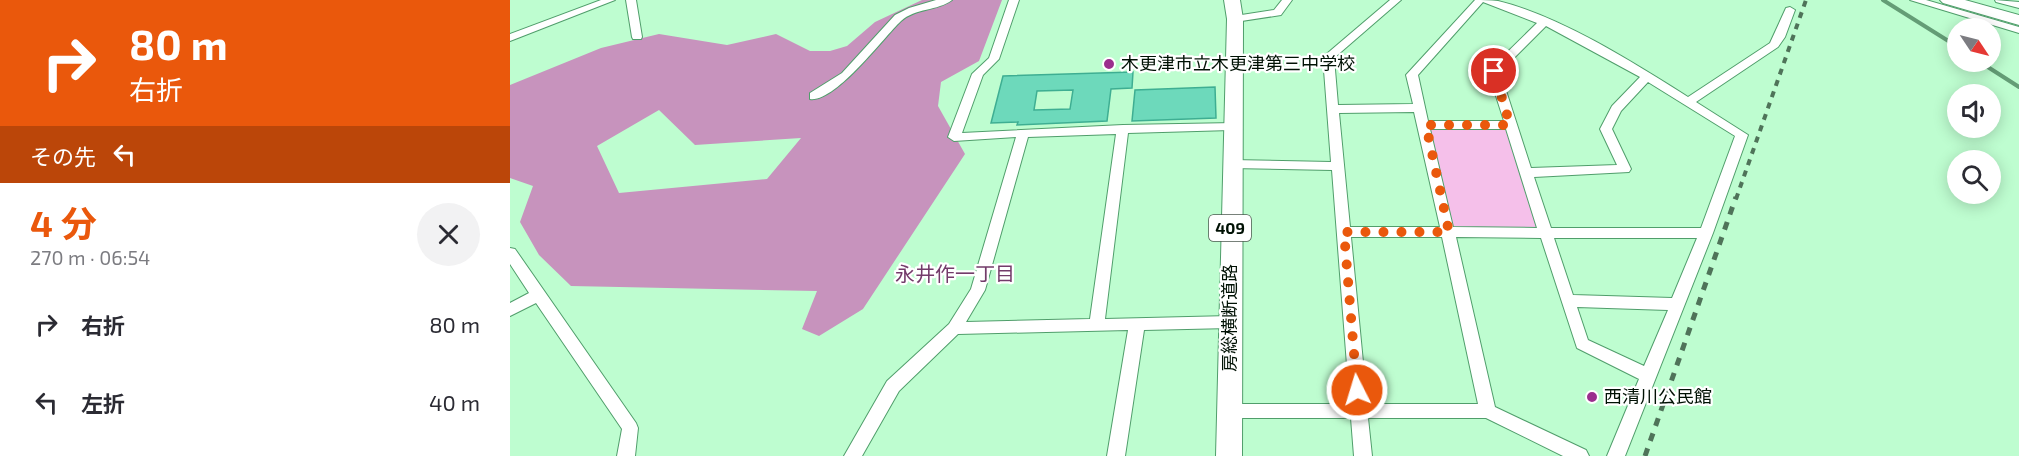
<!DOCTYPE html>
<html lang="ja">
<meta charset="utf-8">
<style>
:root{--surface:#fff;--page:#f2f2f3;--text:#2b2b33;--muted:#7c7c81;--accent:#ea580c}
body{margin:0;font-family:"Exo 2","Noto Sans JP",sans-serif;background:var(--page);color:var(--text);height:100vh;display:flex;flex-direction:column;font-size:22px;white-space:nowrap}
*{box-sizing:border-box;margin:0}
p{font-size:20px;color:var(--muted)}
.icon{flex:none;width:33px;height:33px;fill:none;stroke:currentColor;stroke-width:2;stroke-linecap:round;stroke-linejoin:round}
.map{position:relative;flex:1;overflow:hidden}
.side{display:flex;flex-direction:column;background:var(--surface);width:510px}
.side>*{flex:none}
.guide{background:#ea580c;color:#fff;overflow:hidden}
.needle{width:39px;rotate:125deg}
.fabs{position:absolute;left:1437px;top:18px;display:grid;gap:12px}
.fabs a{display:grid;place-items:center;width:54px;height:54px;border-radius:50%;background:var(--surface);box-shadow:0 3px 15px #0003;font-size:30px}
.pin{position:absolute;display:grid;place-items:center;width:51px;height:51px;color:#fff;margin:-26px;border:3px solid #fff;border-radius:50%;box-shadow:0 2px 6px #0007}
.me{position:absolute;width:66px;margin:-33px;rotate:355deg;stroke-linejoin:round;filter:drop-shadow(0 0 4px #0008)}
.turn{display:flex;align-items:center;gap:21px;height:126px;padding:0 30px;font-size:27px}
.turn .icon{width:78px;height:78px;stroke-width:2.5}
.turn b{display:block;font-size:42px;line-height:51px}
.then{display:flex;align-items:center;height:57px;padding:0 30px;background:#0003;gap:12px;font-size:22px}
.round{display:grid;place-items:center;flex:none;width:63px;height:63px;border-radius:32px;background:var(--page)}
.headline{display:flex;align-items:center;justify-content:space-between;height:102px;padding:0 30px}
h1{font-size:36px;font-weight:700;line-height:45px;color:var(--accent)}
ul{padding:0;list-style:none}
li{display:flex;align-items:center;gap:18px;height:78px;padding:0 30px}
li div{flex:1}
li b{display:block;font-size:22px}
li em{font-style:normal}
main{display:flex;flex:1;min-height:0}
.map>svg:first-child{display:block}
</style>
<main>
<section class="side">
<div class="guide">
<div class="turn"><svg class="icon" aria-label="right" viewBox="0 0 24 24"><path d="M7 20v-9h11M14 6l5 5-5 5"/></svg><div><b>80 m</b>右折</div></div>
<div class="then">その先<svg class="icon" aria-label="left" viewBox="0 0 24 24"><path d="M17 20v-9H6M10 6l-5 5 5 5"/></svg></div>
</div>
<div class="headline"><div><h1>4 分</h1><p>270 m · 06:54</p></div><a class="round"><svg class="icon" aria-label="close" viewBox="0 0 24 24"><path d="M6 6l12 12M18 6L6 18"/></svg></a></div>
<ul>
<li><svg class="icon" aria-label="right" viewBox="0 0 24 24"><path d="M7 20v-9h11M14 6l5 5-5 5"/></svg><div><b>右折</b></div><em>80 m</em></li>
<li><svg class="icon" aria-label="left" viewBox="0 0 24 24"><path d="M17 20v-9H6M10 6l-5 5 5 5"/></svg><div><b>左折</b></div><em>40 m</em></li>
</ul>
</section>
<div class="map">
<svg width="1509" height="456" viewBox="0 0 1509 456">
<rect width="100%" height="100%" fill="#befdd0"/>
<path fill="#f5c0ea" d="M916,125H1000L1036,233L939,232Z"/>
<path fill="#c793bd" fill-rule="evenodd" d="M412,0H492L469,61L431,82L428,106L455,154L353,309L309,336L292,329L307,291L61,286L29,255L10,222L23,186L0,178V85L91,48L149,34L217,45L266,34L300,51H320L337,46L365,22ZM149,110L185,145L291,138L257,179L109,193L87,146Z"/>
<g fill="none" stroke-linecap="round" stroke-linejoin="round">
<path stroke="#649d76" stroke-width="4" d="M1373,0L1448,47
M1470,62L1509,87"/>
</g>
<path fill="#6dd9bb" stroke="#3eae92" stroke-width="1.5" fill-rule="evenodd" d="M623,72L622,88L601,89L597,121L507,125L508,122L481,123L493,76ZM563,90L560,109L524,110L527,91Z
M705,87L706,118L622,121L625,90Z"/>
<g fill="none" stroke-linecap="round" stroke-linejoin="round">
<defs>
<path id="minor" d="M91,0H105L0,41V34Z
M116,0H126L132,37L131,39H123L122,37Z
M426,0H442C428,11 405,8 391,21C373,38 325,103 300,99V93L332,73L385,15L399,8Z
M499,0H509L489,59L473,75L452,133L613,125L725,123L727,126L721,130L618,133L595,319L720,316L725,318L727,322L725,326L720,328L634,330L615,456H597L618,330L448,334L389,391L352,456H334L377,381L439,324L461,289L506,137L444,141L438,137L462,74L479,58ZM606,134L580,319L456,322L475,290L518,137Z
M772,0H782L771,15L725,22L720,19L725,16L764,10Z
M880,0H891L824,58L828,105L903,104L896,75L965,0C972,0 981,0 988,1C1050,16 1124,63 1178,97L1260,43L1276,8L1280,7L1285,10L1275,37L1268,47L1186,102L1238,135L1203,233L1115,456H1097L1129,379L1067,348L1031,238L946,237L985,407L1076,450L1079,456H1053L976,418H858L862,456H844L841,418H720L714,416L712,411L714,406L720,404H840L822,170L721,168L715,164L721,160L821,162L813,57ZM973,2L1027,23L978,71L994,121H918L908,75ZM1036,26L1130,77L1102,106L1090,129L1107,165L1021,168L990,72ZM1138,82L1225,136L1191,228H1041L1024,177L1119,172L1121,169L1102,129L1111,111ZM904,112L930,227H840L829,113ZM920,129H996L1027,228L943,227ZM841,237H932L968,404H857ZM1044,238H1187L1162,298L1063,295ZM1067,307L1158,310L1134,366L1078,340Z
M1400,0H1416L1509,27V33Z
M1485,0L1509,2V8L1486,2Z
M0,248L5,249L126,423L128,428L125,456H107L112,429L26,303L0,316V303L19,293L0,264Z"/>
<path id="trunk" d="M714,0H730L733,19L732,456H706L717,19Z
M1430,0H1455L1509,15V25L1433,3Z"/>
</defs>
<use href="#minor" stroke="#509e6b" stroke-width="2"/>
<use href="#trunk" stroke="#509e6b" stroke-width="2"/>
<use href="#minor" fill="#fff" fill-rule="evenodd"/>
<use href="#trunk" fill="#fff" fill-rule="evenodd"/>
<path stroke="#4f7359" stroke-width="4" stroke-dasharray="6 6" stroke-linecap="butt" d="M1226,199L1296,0"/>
<path stroke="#4f7359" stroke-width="5" stroke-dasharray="8 8" stroke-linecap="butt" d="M1135,456L1226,197"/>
</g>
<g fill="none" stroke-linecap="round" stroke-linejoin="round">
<path stroke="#ea580c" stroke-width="10" stroke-dasharray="0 18" d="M847,390L834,232H939L916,125H1000L984,71"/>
</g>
<g fill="#9b2e8e" stroke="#fff" stroke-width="2">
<circle cx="599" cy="64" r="6"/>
<circle cx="1082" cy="397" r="6"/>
</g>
<g text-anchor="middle" stroke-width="4.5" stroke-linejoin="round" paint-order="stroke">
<rect fill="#fff" stroke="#4c584f" stroke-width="1.5" x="699" y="215" width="42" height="26" rx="4.5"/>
<g font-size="16" font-weight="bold" fill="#001104">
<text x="720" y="234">409</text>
</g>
<g font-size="18" fill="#001104" stroke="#fff" text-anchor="start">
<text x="611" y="70">木更津市立木更津第三中学校</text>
<text x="1094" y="403">西清川公民館</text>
</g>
<g font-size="18" fill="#001104" stroke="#fff">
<text transform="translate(720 318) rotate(-90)" y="6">房総横断道路</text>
</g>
<g font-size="20" fill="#733b6a" stroke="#fff">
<text x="445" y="281">永井作一丁目</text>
</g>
</g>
</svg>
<div class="fabs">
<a><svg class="needle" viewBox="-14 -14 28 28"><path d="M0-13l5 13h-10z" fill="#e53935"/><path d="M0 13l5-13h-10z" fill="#7c7c81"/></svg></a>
<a><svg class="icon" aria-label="sound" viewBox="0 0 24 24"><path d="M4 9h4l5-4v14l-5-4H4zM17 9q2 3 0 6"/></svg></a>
<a><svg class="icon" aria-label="search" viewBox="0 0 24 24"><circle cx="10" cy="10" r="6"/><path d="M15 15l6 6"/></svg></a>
</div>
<div class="pin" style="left:984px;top:71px;background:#d93025"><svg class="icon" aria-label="arrive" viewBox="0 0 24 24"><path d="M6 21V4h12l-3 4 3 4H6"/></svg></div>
<svg class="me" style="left:847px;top:390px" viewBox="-20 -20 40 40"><circle r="17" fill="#ea580c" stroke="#fff" stroke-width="3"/><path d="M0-11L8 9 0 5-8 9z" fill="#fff"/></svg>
</div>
</main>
